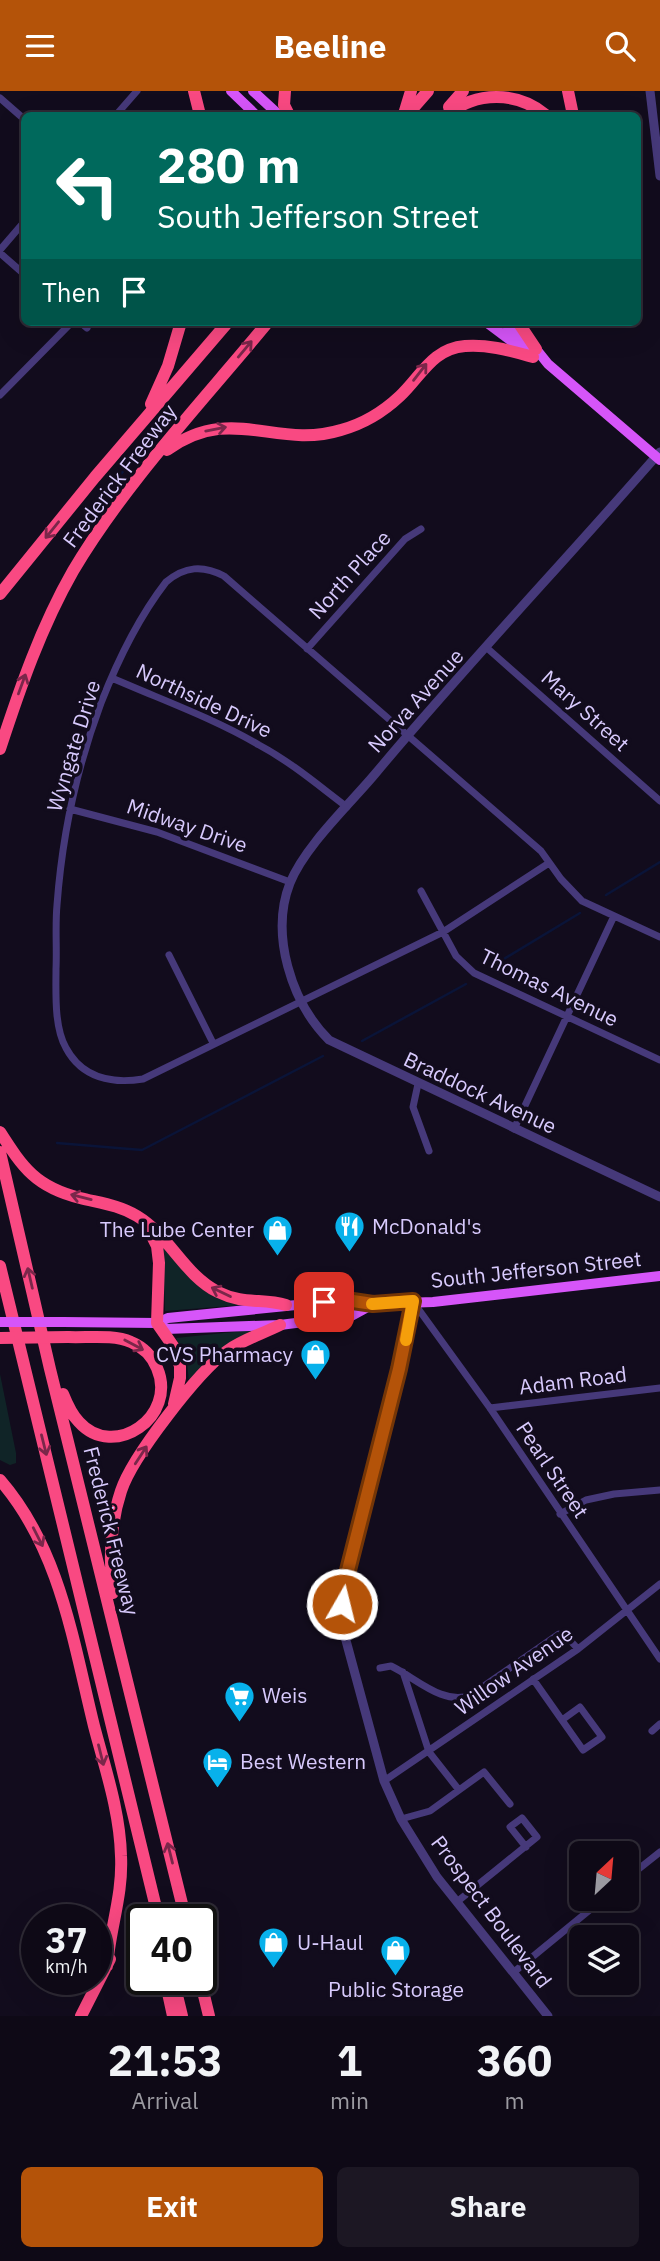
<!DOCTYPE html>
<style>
:root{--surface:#0e0916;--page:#1c1723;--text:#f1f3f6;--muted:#9b9aa1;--line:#2e2a35;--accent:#b45309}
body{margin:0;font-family:"IBM Plex Sans",sans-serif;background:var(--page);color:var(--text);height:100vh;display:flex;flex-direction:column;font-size:26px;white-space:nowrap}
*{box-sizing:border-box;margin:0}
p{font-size:23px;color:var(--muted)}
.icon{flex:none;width:38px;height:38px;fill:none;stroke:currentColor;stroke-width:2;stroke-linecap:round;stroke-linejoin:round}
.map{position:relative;height:1925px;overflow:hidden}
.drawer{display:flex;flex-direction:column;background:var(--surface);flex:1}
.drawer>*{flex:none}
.banner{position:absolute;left:21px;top:21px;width:620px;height:214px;border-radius:10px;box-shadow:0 7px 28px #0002,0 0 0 2px var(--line);background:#00695c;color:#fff;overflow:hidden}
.needle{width:46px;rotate:26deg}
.buttons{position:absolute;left:569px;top:1750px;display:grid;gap:14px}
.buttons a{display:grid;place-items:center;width:70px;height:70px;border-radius:10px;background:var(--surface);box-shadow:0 7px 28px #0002,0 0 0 2px var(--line);font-size:35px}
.speed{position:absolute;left:21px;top:1813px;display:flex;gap:14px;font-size:35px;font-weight:700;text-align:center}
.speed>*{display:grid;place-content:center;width:91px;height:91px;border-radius:50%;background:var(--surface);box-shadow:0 7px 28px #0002,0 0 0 2px var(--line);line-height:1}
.speed small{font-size:18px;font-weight:400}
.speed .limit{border:4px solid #111;border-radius:10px;background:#fff;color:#111}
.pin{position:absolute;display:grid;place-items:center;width:60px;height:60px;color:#fff;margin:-30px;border-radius:14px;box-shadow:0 4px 10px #0006}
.me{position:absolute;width:77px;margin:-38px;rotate:8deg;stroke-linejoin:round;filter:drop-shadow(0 0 5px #0008)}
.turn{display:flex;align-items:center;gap:24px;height:147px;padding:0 21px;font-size:32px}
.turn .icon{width:91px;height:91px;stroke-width:2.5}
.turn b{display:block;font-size:49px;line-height:60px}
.then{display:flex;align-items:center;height:66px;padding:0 21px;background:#0003;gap:14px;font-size:26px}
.eta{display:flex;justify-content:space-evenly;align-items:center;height:119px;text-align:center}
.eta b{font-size:42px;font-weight:700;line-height:49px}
.primary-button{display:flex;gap:14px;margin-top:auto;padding:14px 21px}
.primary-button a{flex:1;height:80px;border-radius:10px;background:var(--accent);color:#fff;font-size:28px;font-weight:700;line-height:80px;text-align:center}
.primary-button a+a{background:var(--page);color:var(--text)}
header{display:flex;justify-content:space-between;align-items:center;height:91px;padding:0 21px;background:var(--accent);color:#fff;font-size:32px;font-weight:700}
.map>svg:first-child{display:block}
</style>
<header><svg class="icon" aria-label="menu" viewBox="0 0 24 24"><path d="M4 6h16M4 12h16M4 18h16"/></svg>Beeline<svg class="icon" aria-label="search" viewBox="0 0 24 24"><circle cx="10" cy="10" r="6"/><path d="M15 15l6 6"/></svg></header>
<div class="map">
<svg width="660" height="1925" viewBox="0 0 660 1925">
<rect width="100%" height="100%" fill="#120c1d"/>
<path fill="#102427" d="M160,1145L174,1166L242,1214L165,1220L163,1164Z
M253,1239L189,1291L187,1272L176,1247Z
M0,1283L16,1362V1372L10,1374L0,1369Z"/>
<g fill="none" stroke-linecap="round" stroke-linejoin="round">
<path stroke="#0a1438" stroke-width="2.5" d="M121,383L131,371
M606,804L660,771
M489,877L580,822
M362,950L466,893
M57,1052L142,1059L323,965"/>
<path stroke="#46397a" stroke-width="7" d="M0,7L24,28
M116,24L137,0
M0,159L24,131
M0,162L24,183
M80,231L87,237
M0,304L72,231
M487,557L660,710
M307,558L405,448L421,438
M112,587C162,609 213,627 259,654C291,671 319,695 347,716
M70,718L157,741L290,791
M549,772L443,841L143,988C112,993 82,987 66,957C54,936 56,902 56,878C57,857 55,835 57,814C62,746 77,676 101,612C117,571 139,526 166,491C185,475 203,474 224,485L541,760L561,788L582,810L660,846
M421,800L456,865L474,882L660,969
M169,864L213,952
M418,993L413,1016L429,1060
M514,1038L614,825
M414,1212L490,1317L660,1568
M490,1317L660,1297
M560,1423L586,1409L614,1403L660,1399
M380,1577L391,1575C416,1587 443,1615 471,1604L559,1543L567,1546L578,1558
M403,1581L429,1661L459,1699
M533,1588L583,1659L602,1646L580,1616L562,1629
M652,1640L660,1633
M384,1690L578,1558L660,1493
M401,1728L430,1720L484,1681L510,1713
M626,1788L660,1761
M458,1810L537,1746L522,1727L510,1736L526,1756
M514,1881L603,1808"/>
<path stroke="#46397a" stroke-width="9" d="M650,0L660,85
M660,361C566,469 467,573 375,683C349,714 305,755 290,792C270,843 291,911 329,949L660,1106
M413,1210L394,1299L343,1495L341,1531L384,1690L401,1728L437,1786L548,1925"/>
<path stroke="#d655f9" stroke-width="10" d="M231,0L256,24
M253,0L279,24
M486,231L530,264
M503,231L536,258L548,273L660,369
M63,1231L157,1232L168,1227L346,1209L374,1213L433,1211L660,1185
M157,1232L166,1238L280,1234L351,1225L373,1213"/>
<path stroke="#f94982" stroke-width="12" d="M194,0L200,24
M285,0L284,14L289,24
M568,0L573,24
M449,16L463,0
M404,23L411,0
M407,24L428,0
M447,24C476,0 517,0 546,24
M518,231L536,258
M151,313L168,275L181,231
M167,359C232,312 275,359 341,339C363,333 383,321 400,305C422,284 432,258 465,255C488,253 511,260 533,266
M0,503L95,386L228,231
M0,658C20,597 41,536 73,480C125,392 203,310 268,231
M0,1041C23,1077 36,1096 80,1107C100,1112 119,1114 137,1125C170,1145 184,1184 218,1201C244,1214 262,1207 286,1214
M0,1061L50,1278L186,1829
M147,1135L157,1155L159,1172L157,1232L173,1255L180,1275V1287L174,1313
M0,1175L159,1829
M63,1303C67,1313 71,1323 79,1331C114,1370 178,1325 157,1277C152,1265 143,1256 131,1251C113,1243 87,1247 68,1246
M0,1389C60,1458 73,1550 94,1635C105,1677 120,1721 121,1765C123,1804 110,1837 107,1875
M113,1502C109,1468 110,1433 121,1400C132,1366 198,1281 227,1260C244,1248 262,1243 280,1234
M173,1888L182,1925
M200,1888L209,1925
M168,1902L173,1925
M81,1925L110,1868"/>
<path stroke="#d655f9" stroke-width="10" d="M0,1231H63"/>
<path stroke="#f94982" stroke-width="12" d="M0,1247L68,1246"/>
</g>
<defs><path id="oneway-shaft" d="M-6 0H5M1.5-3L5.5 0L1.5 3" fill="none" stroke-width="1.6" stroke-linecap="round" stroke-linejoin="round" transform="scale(1.75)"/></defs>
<g stroke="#7a274a">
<use href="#oneway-shaft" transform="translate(245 258) rotate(-50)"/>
<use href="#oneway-shaft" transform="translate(420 281) rotate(-52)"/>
<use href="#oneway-shaft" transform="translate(216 338) rotate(-11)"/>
<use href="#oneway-shaft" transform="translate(52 439) rotate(129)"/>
<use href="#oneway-shaft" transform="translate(22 593) rotate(-70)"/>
<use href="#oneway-shaft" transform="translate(81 1106) rotate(-166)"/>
<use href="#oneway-shaft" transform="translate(30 1187) rotate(-103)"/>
<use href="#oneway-shaft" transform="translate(221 1201) rotate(-154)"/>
<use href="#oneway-shaft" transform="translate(134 1254) rotate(28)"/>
<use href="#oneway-shaft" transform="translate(44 1354) rotate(76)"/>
<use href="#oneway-shaft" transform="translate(141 1364) rotate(-57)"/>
<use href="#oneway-shaft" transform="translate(38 1446) rotate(63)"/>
<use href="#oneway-shaft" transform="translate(101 1664) rotate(76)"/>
<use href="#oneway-shaft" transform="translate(170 1762) rotate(-104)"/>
</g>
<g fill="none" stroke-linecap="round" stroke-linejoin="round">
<defs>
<path id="route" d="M324,1211L346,1209L373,1213L413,1210L399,1278L344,1495L342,1513"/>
</defs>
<use href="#route" stroke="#753606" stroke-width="18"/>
<use href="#route" stroke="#b45309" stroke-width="12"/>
<path stroke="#f59e0b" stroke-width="12" d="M372,1213L413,1210L406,1249"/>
</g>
<defs>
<symbol id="restaurant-pin" viewBox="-11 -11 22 30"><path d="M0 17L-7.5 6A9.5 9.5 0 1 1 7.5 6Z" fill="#08b1eb" stroke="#120c1d"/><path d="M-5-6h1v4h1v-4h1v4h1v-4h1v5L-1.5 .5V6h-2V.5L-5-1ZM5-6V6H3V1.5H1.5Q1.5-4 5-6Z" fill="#fff"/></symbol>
<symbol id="shop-pin" viewBox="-11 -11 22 30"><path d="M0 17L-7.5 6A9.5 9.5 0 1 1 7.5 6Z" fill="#08b1eb" stroke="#120c1d"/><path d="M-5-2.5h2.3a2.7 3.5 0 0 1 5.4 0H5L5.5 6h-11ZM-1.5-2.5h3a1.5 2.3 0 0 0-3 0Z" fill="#fff"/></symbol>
<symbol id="supermarket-pin" viewBox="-11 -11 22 30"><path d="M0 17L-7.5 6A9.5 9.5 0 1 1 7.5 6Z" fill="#08b1eb" stroke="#120c1d"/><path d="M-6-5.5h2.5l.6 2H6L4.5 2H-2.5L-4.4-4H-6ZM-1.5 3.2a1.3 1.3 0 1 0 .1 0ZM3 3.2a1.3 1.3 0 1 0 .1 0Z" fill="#fff"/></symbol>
<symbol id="hotel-pin" viewBox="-11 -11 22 30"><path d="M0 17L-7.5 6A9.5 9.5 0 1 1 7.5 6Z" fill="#08b1eb" stroke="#120c1d"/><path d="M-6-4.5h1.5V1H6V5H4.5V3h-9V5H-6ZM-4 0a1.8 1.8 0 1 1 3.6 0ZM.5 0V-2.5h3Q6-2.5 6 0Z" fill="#fff"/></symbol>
</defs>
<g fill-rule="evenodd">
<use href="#restaurant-pin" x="332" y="1118" width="35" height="47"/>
<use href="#shop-pin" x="260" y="1122" width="35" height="47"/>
<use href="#shop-pin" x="298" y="1246" width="35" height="47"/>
<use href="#supermarket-pin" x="222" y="1588" width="35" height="47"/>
<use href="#hotel-pin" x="200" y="1654" width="35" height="47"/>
<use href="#shop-pin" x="256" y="1834" width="35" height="47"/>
<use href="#shop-pin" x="378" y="1842" width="35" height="47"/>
</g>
<g text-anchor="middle" stroke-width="7" stroke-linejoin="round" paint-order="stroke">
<g font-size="21" fill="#d8cafd" stroke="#120c1d">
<text transform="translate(120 385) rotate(-53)" y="7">Frederick Freeway</text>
<text transform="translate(350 484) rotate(-48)" y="7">North Place</text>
<text transform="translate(204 610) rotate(25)" y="7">Northside Drive</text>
<text transform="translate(416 610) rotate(-48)" y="7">Norva Avenue</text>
<text transform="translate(585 620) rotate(42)" y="7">Mary Street</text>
<text transform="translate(74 655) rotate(-73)" y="7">Wyngate Drive</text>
<text transform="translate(187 735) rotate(19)" y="7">Midway Drive</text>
<text transform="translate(549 897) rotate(26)" y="7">Thomas Avenue</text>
<text transform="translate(480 1002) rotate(25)" y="7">Braddock Avenue</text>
<text transform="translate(536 1179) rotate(-6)" y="7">South Jefferson Street</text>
<text transform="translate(573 1290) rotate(-7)" y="7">Adam Road</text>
<text transform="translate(552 1379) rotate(56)" y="7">Pearl Street</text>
<text transform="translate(111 1440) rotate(76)" y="7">Frederick Freeway</text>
<text transform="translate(514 1580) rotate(-35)" y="7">Willow Avenue</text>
<text transform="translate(491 1821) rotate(53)" y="7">Prospect Boulevard</text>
</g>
<g font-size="21" fill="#d8cafd" stroke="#120c1d" text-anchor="start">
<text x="372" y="1143">McDonald's</text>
<text x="254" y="1146" text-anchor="end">The Lube Center</text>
<text x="293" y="1271" text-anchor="end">CVS Pharmacy</text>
<text x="262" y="1612">Weis</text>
<text x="240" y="1678">Best Western</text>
<text x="297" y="1859">U-Haul</text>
<text x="396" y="1906" text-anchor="middle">Public Storage</text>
</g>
</g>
</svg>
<div class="buttons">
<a><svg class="needle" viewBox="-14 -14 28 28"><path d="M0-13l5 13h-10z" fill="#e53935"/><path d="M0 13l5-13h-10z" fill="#9b9aa1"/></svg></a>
<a><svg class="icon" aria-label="layers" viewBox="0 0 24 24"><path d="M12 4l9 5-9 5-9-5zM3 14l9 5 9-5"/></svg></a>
</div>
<div class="speed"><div>37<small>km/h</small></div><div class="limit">40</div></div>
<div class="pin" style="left:324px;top:1211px;background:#d93025"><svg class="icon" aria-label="arrive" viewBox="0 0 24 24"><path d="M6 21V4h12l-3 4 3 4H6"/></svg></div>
<svg class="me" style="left:342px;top:1513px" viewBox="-20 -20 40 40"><circle r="17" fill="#b45309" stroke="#fff" stroke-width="3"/><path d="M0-11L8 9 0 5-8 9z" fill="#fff"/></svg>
<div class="banner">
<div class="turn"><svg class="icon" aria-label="left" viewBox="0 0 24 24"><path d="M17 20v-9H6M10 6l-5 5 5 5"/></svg><div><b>280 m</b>South Jefferson Street</div></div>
<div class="then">Then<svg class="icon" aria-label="arrive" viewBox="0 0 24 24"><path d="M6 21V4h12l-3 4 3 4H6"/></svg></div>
</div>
</div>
<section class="drawer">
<div class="eta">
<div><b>21:53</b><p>Arrival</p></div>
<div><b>1</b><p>min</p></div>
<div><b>360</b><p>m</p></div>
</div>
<div class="primary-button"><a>Exit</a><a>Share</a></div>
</section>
